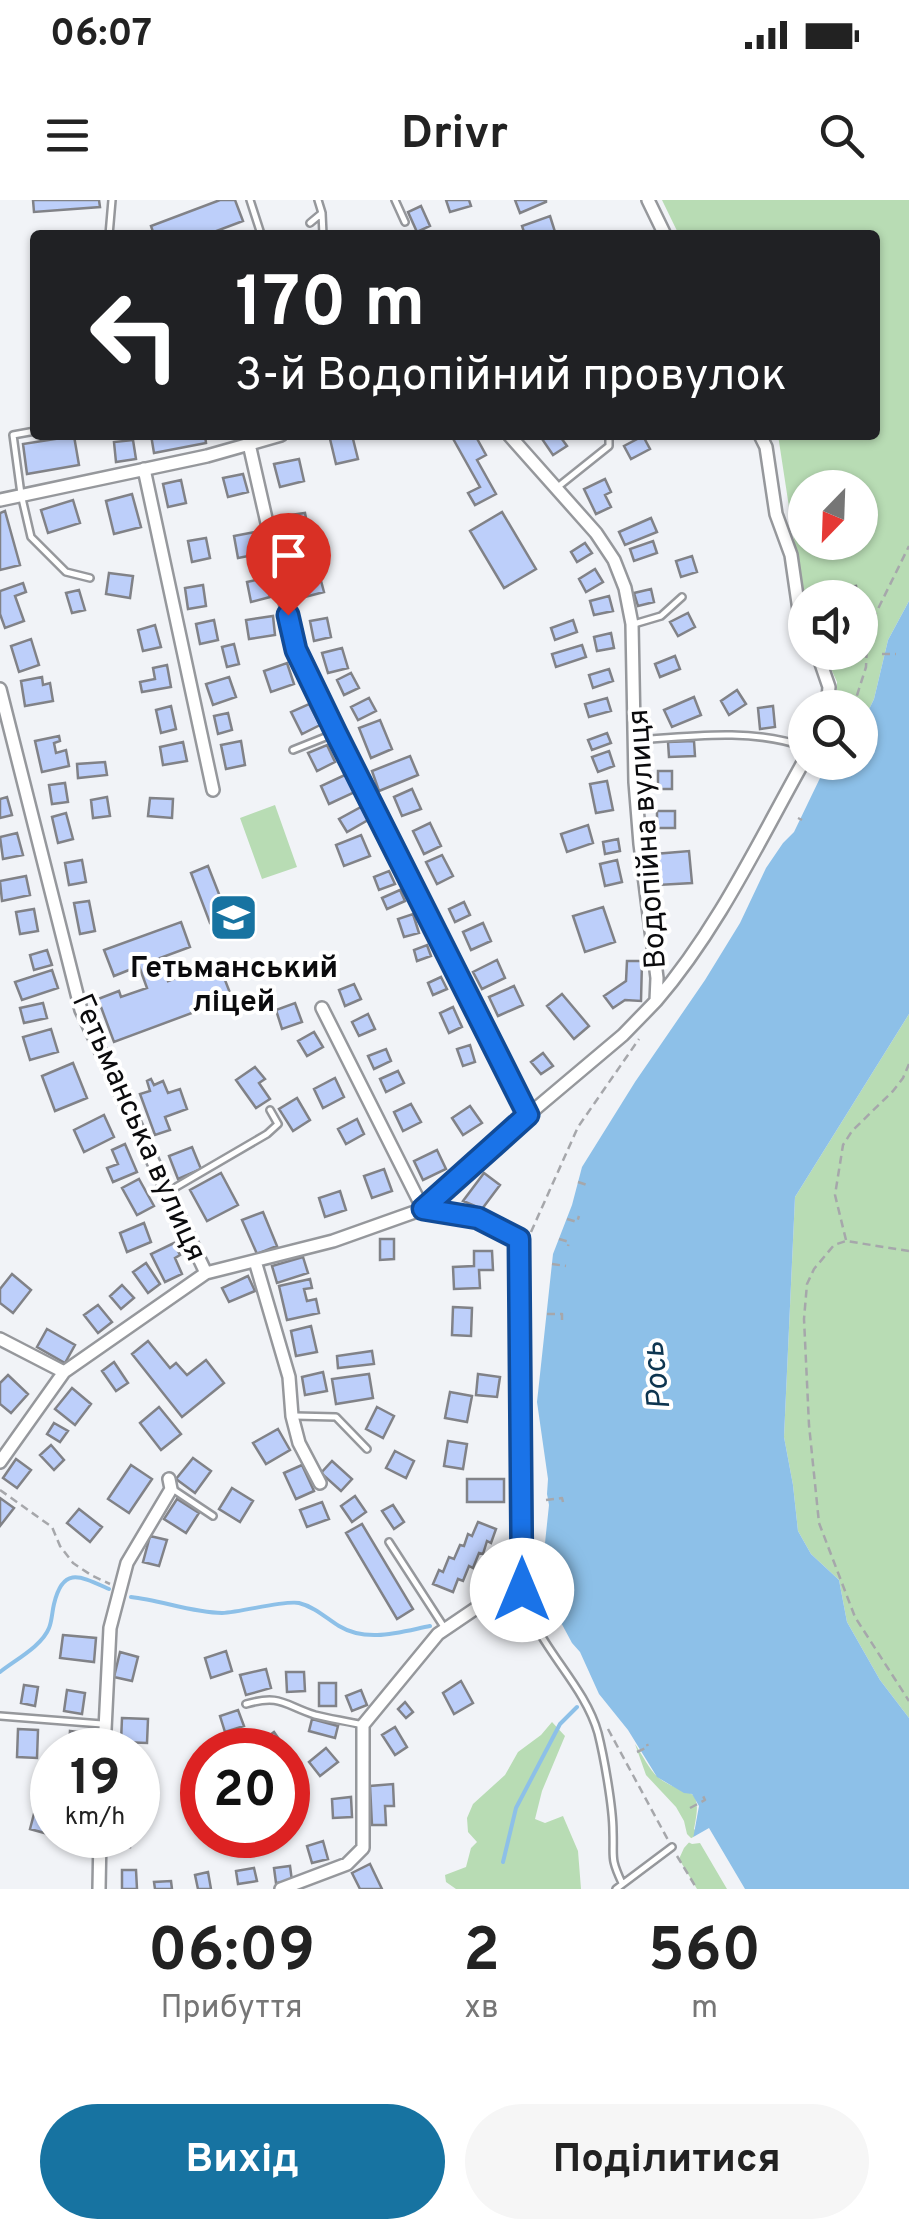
<!DOCTYPE html>
<html lang="uk">
<meta charset="utf-8">
<style>
:root{--surface:#fff;--page:#f6f6f6;--text:#222;--muted:#767676;--accent:#1773a1}
body{margin:0;font-family:Overpass,sans-serif;background:var(--page);color:var(--text);height:100vh;display:flex;flex-direction:column;font-size:38px;white-space:nowrap}
*{box-sizing:border-box;margin:0}
p{font-size:32px;color:var(--muted)}
.icon{flex:none;width:55px;height:55px;fill:none;stroke:currentColor;stroke-width:2;stroke-linecap:round;stroke-linejoin:round}
.map{position:relative;height:1689px;overflow:hidden}
.details{display:flex;flex-direction:column;background:var(--surface);flex:1}
.details>*{flex:none}
.top-card{position:absolute;left:30px;top:30px;width:850px;height:210px;border-radius:10px;box-shadow:0 2px 8px #0004;background:#202124;color:#fff;overflow:hidden}
.needle{width:65px;rotate:203deg}
.controls{position:absolute;left:788px;top:270px;display:grid;gap:20px}
.controls a{display:grid;place-items:center;width:90px;height:90px;border-radius:50%;background:var(--surface);box-shadow:0 2px 8px #0004;font-size:50px}
.speed{position:absolute;left:30px;top:1528px;display:flex;gap:20px;font-size:50px;font-weight:700;text-align:center}
.speed>*{display:grid;place-content:center;width:130px;height:130px;border-radius:50%;background:var(--surface);box-shadow:0 2px 8px #0004;line-height:1}
.speed small{font-size:25px;font-weight:400}
.speed .limit{border:15px solid #d22;background:#fff;color:#111}
.pin{position:absolute;display:grid;place-items:center;width:85px;height:85px;color:#fff;margin:-102px -42px;border-radius:50% 50% 50% 0;rotate:-45deg;box-shadow:0 0 10px #0007}
.pin .icon{rotate:45deg}
.me{position:absolute;width:110px;margin:-55px;rotate:0deg;stroke-linejoin:round;filter:drop-shadow(0 0 8px #0008)}
.turn{display:flex;align-items:center;gap:35px;height:210px;padding:0 40px;font-size:45px}
.turn .icon{width:130px;height:130px;stroke-width:2.5}
.turn b{display:block;font-size:70px;line-height:85px}
.eta{display:flex;justify-content:space-evenly;align-items:center;height:170px;text-align:center}
.eta b{font-size:60px;font-weight:700;line-height:70px}
.action{display:flex;gap:20px;margin-top:auto;padding:20px 40px}
.action a{flex:1;height:115px;border-radius:60px;background:var(--accent);color:#fff;font-size:40px;font-weight:700;line-height:115px;text-align:center}
.action a+a{background:var(--page);color:var(--text)}
.status{display:flex;justify-content:space-between;align-items:center;height:70px;padding:0 50px;background:var(--surface);direction:ltr}
.status svg{height:28px;fill:currentColor}
header{display:flex;justify-content:space-between;align-items:center;height:130px;padding:0 40px;background:var(--surface);font-size:45px;font-weight:700}
.map>svg:first-child{display:block}
</style>
<div class="status"><b>06:07</b><svg viewBox="0 0 49 12"><path d="M0 12V9h3v3zM5 12V6h3v6zM10 12V3h3v9zM15 12V0h3v12zM26 1h20v11H26zM47 4h2v5h-2z"/></svg></div>
<header><svg class="icon" aria-label="menu" viewBox="0 0 24 24"><path d="M4 6h16M4 12h16M4 18h16"/></svg>Drivr<svg class="icon" aria-label="search" viewBox="0 0 24 24"><circle cx="10" cy="10" r="6"/><path d="M15 15l6 6"/></svg></header>
<div class="map">
<svg width="909" height="1689" viewBox="0 0 909 1689">
<rect width="100%" height="100%" fill="#f1f3f7"/>
<path fill="#b8dcb4" fill-rule="evenodd" d="M662,0H909V401L888,440L874,499L860,528V508L836,507L837,482L824,453L860,452V398L811,397L810,393L802,392L778,235H875V35H679ZM805,288H860V342H805Z
M275,605L297,667L262,679L240,618Z
M909,814V1518L880,1480L847,1422L839,1380L811,1354L798,1331L793,1285L784,1237L795,997Z
M552,1522L565,1536L542,1591L535,1619L545,1623L563,1616L578,1651L581,1689H456L446,1682L445,1675L466,1667L471,1648L477,1642L468,1632L467,1618L473,1604L505,1575L518,1552L541,1535Z
M635,1544C642,1554 649,1570 659,1578C687,1599 704,1581 694,1629L702,1637L733,1689H697L679,1659L684,1648L692,1639L687,1634L684,1621L676,1607L646,1575Z"/>
<path fill="#8dc0e8" d="M909,401V814L795,997L784,1237L793,1285L798,1331L811,1354L839,1380L847,1422L880,1480L909,1518V1689H733L702,1637L693,1639L699,1606L692,1594L684,1593L657,1577L628,1530L599,1494L580,1452L572,1443L550,1402L545,1343L549,1305L547,1294L548,1279L537,1202L553,1054L572,1005L582,967L635,882L705,780L740,723L766,668L783,643L794,632L821,576L834,563L860,562V528L874,499L888,440Z"/>
<path fill="#f1f3f7" d="M709,1628L745,1689H727L700,1643L692,1644L688,1642V1640Z"/>
<g fill="none" stroke-linecap="round" stroke-linejoin="round">
<path stroke="#8dc0e8" stroke-width="4" d="M131,1397C160,1400 193,1413 222,1413C243,1412 284,1400 299,1403C315,1407 326,1418 339,1426C367,1443 400,1432 430,1426
M0,1472C15,1460 42,1446 49,1428C52,1421 52,1412 54,1404C63,1366 80,1376 109,1389
M503,1662L516,1608L560,1524L577,1507"/>
</g>
<path fill="#bdcffa" stroke="#818287" stroke-width="2.5" d="M33,0H99L100,7L34,12Z
M220,0H235L243,21L206,35H154L151,26Z
M446,0H469L471,6L450,12Z
M515,0H546V2L520,13Z
M421,6L430,26L417,32L408,12Z
M550,16L556,35H525L522,26Z
M151,235H205L206,243L154,253Z
M345,235H352L358,259L336,264L330,239Z
M451,235H475L486,255L477,260L496,294L475,305L468,293L480,287Z
M559,235L567,246L553,255L540,236Z
M74,236L79,265L27,274L23,244Z
M643,236L650,249L631,259L624,246Z
M133,240L136,259L116,262L114,242Z
M299,259L304,281L280,287L274,264Z
M243,274L248,292L228,297L223,278Z
M605,279L611,292L605,295L611,307L596,314L584,289Z
M181,280L186,303L168,307L163,284Z
M132,294L141,327L114,334L106,301Z
M73,300L80,323L48,333L41,310Z
M5,311L20,365L0,370V313Z
M502,312L536,369L504,388L470,331Z
M305,313L309,334L287,337L283,316Z
M651,318L657,332L625,345L619,332Z
M255,332L259,354L238,358L234,336Z
M206,338L210,358L192,362L188,341Z
M653,341L657,353L634,361L630,349Z
M585,343L592,353L577,362L571,352Z
M312,350L315,367L298,370L295,353Z
M692,356L697,372L681,377L676,361Z
M595,369L603,382L586,392L579,379Z
M109,373L133,376L130,398L106,394Z
M320,377L324,392L301,398L297,382Z
M265,378L270,397L251,402L247,382Z
M23,383L26,392L15,396L24,421L5,428L0,414V391Z
M203,385L206,406L188,409L185,388Z
M856,386L858,398H811L810,393Z
M651,389L654,402L638,406L634,393Z
M79,390L85,410L72,413L66,393Z
M609,396L613,411L594,415L590,401Z
M688,413L695,427L678,436L670,422Z
M273,416L275,435L249,439L246,420Z
M327,418L331,437L314,441L310,421Z
M214,420L218,440L200,444L196,424Z
M573,420L577,432L555,440L551,428Z
M155,425L161,447L143,451L138,430Z
M611,433L614,448L597,451L594,437Z
M31,439L39,465L19,472L11,446Z
M234,444L239,464L227,467L222,447Z
M582,445L586,457L556,467L552,454Z
M342,448L348,468L328,473L322,453Z
M675,456L680,469L660,477L655,464Z
M287,463L294,484L271,492L264,471Z
M167,465L171,487L142,492L140,482L155,479L153,468Z
M609,469L613,481L593,488L589,475Z
M351,473L359,488L344,495L337,480Z
M42,477L43,485L50,483L53,501L25,506L21,481Z
M229,477L236,497L213,505L206,484Z
M737,490L746,504L729,515L721,501Z
M694,497L701,515L672,527L664,510Z
M369,498L376,511L358,520L351,507Z
M607,498L611,511L589,517L585,504Z
M309,504L320,525L302,534L291,512Z
M171,506L176,529L161,533L156,510Z
M773,506L775,527L760,529L758,508Z
M228,513L232,530L218,534L214,516Z
M380,520L392,549L371,558L359,528Z
M607,533L611,543L592,550L588,540Z
M59,536L60,541L54,543L56,553L66,550L69,566L42,572L35,541Z
M241,541L245,565L226,569L221,545Z
M694,541L695,556L669,557L668,542Z
M183,542L187,561L163,565L160,547Z
M327,545L335,562L317,571L308,553Z
M609,551L614,566L598,572L592,557Z
M410,556L418,575L379,591L372,571Z
M105,562L107,575L78,578L77,564Z
M658,571H672V589H658Z
M347,574L355,592L329,604L321,586Z
M607,581L613,610L596,613L590,584Z
M65,583L68,602L52,604L49,585Z
M412,589L421,609L402,616L394,597Z
M7,597L12,615L0,618V599Z
M107,597L110,616L93,618L91,600Z
M150,598L173,599L172,618L148,616Z
M361,607L368,620L347,632L339,619Z
M657,611H675V628H657Z
M66,613L73,639L58,643L52,617Z
M430,623L441,646L424,654L413,631Z
M588,625L593,643L567,652L561,634Z
M17,633L23,655L3,659L0,637Z
M361,635L370,656L344,666L336,645Z
M618,639L620,651L605,654L603,642Z
M689,651L692,683L658,685L655,654Z
M442,655L453,676L437,684L426,662Z
M82,660L86,682L69,685L65,663Z
M617,660L622,682L605,686L600,664Z
M208,666L228,717L210,723L191,673Z
M389,671L395,684L379,690L374,677Z
M26,676L30,695L2,701L0,681Z
M400,690L405,701L387,709L382,698Z
M89,701L95,731L80,734L74,703Z
M464,702L470,715L455,722L449,709Z
M603,707L615,742L585,752L573,716Z
M34,709L38,731L20,734L16,712Z
M413,714L419,733L404,737L398,719Z
M181,722L190,747L160,758L168,781L218,762L232,798L114,842L98,799L119,791L121,797L147,788L139,766L114,776L104,750Z
M483,723L491,741L471,750L463,732Z
M427,745L431,756L417,761L414,750Z
M47,750L52,765L34,770L30,755Z
M497,760L505,778L482,789L473,772Z
M627,761H642L641,801L625,800L613,808L604,796L626,781Z
M52,770L58,788L22,800L15,782Z
M441,777L447,789L433,795L428,783Z
M354,784L361,799L345,806L339,790Z
M514,786L523,805L498,816L489,797Z
M562,794L589,826L574,839L547,806Z
M43,803L47,818L24,823L20,808Z
M295,803L302,822L282,829L276,810Z
M453,807L462,827L449,833L440,813Z
M368,814L375,829L359,836L352,822Z
M51,829L58,852L30,860L23,837Z
M314,832L323,847L307,856L298,841Z
M470,845L475,862L463,866L457,849Z
M386,849L391,861L374,869L368,856Z
M543,853L553,866L541,874L531,862Z
M73,863L87,898L55,911L42,876Z
M255,867L265,879L259,883L270,899L256,908L236,880Z
M398,871L404,883L386,892L380,879Z
M335,878L344,897L323,908L314,889Z
M151,879L154,885L163,881L168,893L180,889L187,909L165,917L170,930L155,935L140,894L150,891L147,881Z
M297,898L310,920L293,931L279,909Z
M411,904L421,922L403,931L394,912Z
M470,906L482,923L463,935L452,918Z
M104,915L114,937L84,952L74,930Z
M357,919L364,934L346,944L338,929Z
M125,944L137,972L113,982L107,968L118,964L112,950Z
M192,947L201,969L178,979L169,956Z
M437,950L446,969L423,980L414,961Z
M384,969L392,991L372,998L364,976Z
M221,973L238,1005L207,1021L190,990Z
M484,973L500,985L482,1009L463,1001Z
M139,979L154,1006L137,1015L122,988Z
M340,991L346,1010L325,1017L319,998Z
M263,1012L277,1046L257,1054L242,1020Z
M144,1023L151,1042L127,1052L120,1033Z
M380,1039H394V1059L380,1060Z
M174,1043L180,1055L175,1058L182,1074L165,1082L151,1054Z
M474,1051H492L493,1070H479L480,1088L454,1089L453,1067L474,1066Z
M303,1057L308,1073L277,1083L272,1066Z
M146,1063L160,1084L148,1093L133,1072Z
M12,1074L31,1090L13,1113L0,1103V1089Z
M248,1076L255,1091L229,1102L222,1088Z
M310,1079L312,1088L304,1089L307,1101L316,1099L319,1113L287,1120L279,1086Z
M122,1085L134,1098L121,1109L110,1096Z
M98,1105L112,1122L98,1133L84,1115Z
M453,1107L472,1108L471,1136L452,1135Z
M311,1126L317,1152L296,1156L291,1131Z
M47,1129L75,1145L65,1163L37,1147Z
M148,1141L170,1168L176,1163L187,1175L206,1160L224,1183L182,1217L132,1154Z
M372,1151L374,1164L338,1168L337,1156Z
M114,1162L128,1183L116,1191L102,1171Z
M323,1172L327,1191L305,1195L302,1177Z
M369,1174L373,1198L336,1204L332,1179Z
M478,1174L500,1177L497,1197L476,1195Z
M8,1175L28,1194L11,1213L0,1204V1183Z
M72,1188L91,1204L75,1225L55,1209Z
M450,1192L472,1196L467,1222L445,1218Z
M159,1207L181,1234L161,1250L140,1223Z
M377,1207L394,1216L383,1238L366,1229Z
M54,1223L68,1231L60,1242L47,1234Z
M278,1229L290,1250L266,1264L253,1243Z
M448,1241L467,1244L463,1269L444,1266Z
M51,1245L64,1260L54,1270L40,1255Z
M395,1251L414,1261L406,1278L386,1268Z
M193,1258L211,1271L195,1293L176,1279Z
M16,1259L31,1270L17,1288L3,1278Z
M332,1261L352,1279L341,1291L321,1273Z
M131,1265L152,1279L129,1313L108,1299Z
M302,1265L314,1291L296,1299L284,1273Z
M467,1279H504V1302H467Z
M232,1288L253,1301L240,1322L219,1309Z
M355,1296L366,1312L352,1322L341,1306Z
M0,1298L14,1308L0,1326Z
M177,1299L199,1313L186,1333L164,1319Z
M322,1302L329,1319L307,1327L300,1310Z
M393,1305L404,1322L394,1329L382,1311Z
M79,1309L102,1327L90,1342L67,1323Z
M478,1322L496,1329L491,1343L487,1341L483,1354L479,1353L473,1368L469,1366L463,1381L458,1379L453,1392L433,1384L439,1370L443,1372L449,1357L454,1359L460,1345L464,1346L468,1334L472,1336Z
M362,1324L413,1409L397,1419L346,1333Z
M150,1336L167,1340L159,1366L143,1362Z
M63,1435L96,1438L94,1462L60,1458Z
M226,1451L232,1471L211,1478L205,1458Z
M120,1452L138,1457L132,1481L114,1477Z
M266,1469L271,1488L246,1495L240,1475Z
M286,1472H304L305,1491L287,1492Z
M461,1481L473,1503L454,1514L443,1493Z
M319,1483H336V1506H319Z
M24,1485L38,1487L35,1506L21,1503Z
M67,1490L85,1493L82,1514L64,1511Z
M361,1490L367,1505L352,1511L346,1496Z
M405,1502L413,1512L406,1518L398,1509Z
M238,1510L244,1526L225,1532L220,1516Z
M122,1518L148,1519L147,1543L121,1542Z
M312,1519L338,1526L335,1538L309,1531Z
M395,1527L407,1547L395,1555L382,1535Z
M18,1529L38,1530L37,1558L17,1557Z
M70,1531L88,1533L86,1549L69,1547Z
M274,1532L286,1549L260,1550L256,1545Z
M326,1548L338,1562L320,1576L309,1562Z
M138,1556H143V1577H138Z
M393,1584L394,1606H385L386,1625H372L370,1586Z
M351,1597L352,1617L333,1618L332,1599Z
M35,1610L52,1614V1635L30,1629Z
M113,1635H131L130,1647L112,1645Z
M323,1641L328,1659L312,1663L307,1646Z
M370,1664L382,1689H360L352,1673Z
M290,1666L292,1681L276,1683L274,1668Z
M254,1668L257,1681L238,1684L236,1671Z
M122,1670H136L137,1689H122Z
M208,1672L211,1689H198L195,1675Z
M171,1681L172,1689H155L154,1682Z"/>
<g fill="none" stroke-linecap="round" stroke-linejoin="round">
<defs>
<path id="lane" d="M250,0L261,34L258,35
M395,0L405,22
M322,13L323,35
M310,23L322,13L318,0
M109,35L112,0
M35,231L13,235L21,294L31,337L66,372L90,378
M559,286L609,246V235
M634,424L661,416L682,397
M637,540C692,536 752,528 805,547
M293,550L333,534
M171,990L267,934L278,924L270,910
M295,1216L336,1217L367,1249
M174,1290L213,1316
M389,1342L444,1427
M521,1375C522,1435 582,1476 598,1533C604,1557 613,1607 613,1632C614,1659 610,1657 622,1683
M246,1504C281,1494 284,1505 315,1515C330,1519 347,1521 363,1525
M0,1516L102,1524
M616,1689L672,1647"/>
<path id="street" d="M648,0L665,35
M760,235L766,247L776,314L791,355L801,424L805,431
M249,244L296,450L336,533L528,915
M144,269L213,590
M0,300L207,256L281,235
M817,452L829,487L827,508
M0,489L81,810L206,1073
M656,801C718,729 759,641 805,559
M255,1061L289,1177L292,1216L299,1243L320,1283
M0,1139L64,1172
M0,1262L64,1172L206,1073L333,1041L423,1009L528,915L623,835L656,801L657,778L640,644L635,582L632,424L625,388L614,360L596,333L509,235
M104,1550L110,1428L127,1363L171,1289L169,1279
M99,1689L100,1635
M281,1689L347,1664L363,1648V1525L438,1434L494,1396L515,1378L521,1368L523,1357L519,1039L478,1018L423,1009L322,808"/>
</defs>
<use href="#lane" stroke="#96989c" stroke-width="10"/>
<use href="#street" stroke="#96989c" stroke-width="16"/>
<path stroke="#a6a7ab" stroke-width="2.5" stroke-dasharray="8 5" stroke-linecap="butt" d="M882,454H896
M853,508L866,467L867,442L875,415L909,346
M798,618L802,620
M578,982L587,985
M567,1019L577,1022L579,1016
M531,1032L578,927L639,839
M559,1039L569,1042L568,1046
M846,1040L835,995L843,945L852,931L893,891L903,878L909,864
M909,1051L846,1041L834,1045L814,1069L807,1084L804,1119L809,1225L819,1323L855,1417L909,1501
M552,1064L566,1066
M547,1114H562V1123
M0,1290L52,1327L60,1346L73,1363L91,1375L110,1384
M546,1300L562,1298L563,1302
M608,1529L668,1640
M637,1552L648,1547L647,1544
M690,1608L705,1600L703,1596
M677,1656L697,1689"/>
<use href="#lane" stroke="#fff" stroke-width="5"/>
<use href="#street" stroke="#fff" stroke-width="11"/>
</g>
<g fill="none" stroke-linecap="round" stroke-linejoin="round">
<defs>
<path id="route" d="M288,415L296,450L336,533L528,915L423,1009L478,1018L519,1039L522,1390"/>
</defs>
<use href="#route" stroke="#114b97" stroke-width="25"/>
<use href="#route" stroke="#1a73e8" stroke-width="18"/>
</g>
<defs>
<symbol id="school-square" viewBox="-11 -11 22 22"><rect x="-9" y="-9" width="18" height="18" rx="4" fill="#1773a1" stroke="#fff"/><path d="M0-5L7-2L0 1L-7-2ZM-4 1L0 2.5L4 1V4Q0 6-4 4Z" fill="#fff"/></symbol>
</defs>
<g fill-rule="evenodd">
<use href="#school-square" x="206" y="690" width="55" height="55"/>
</g>
<g text-anchor="middle" stroke-width="8" stroke-linejoin="round" paint-order="stroke">
<g font-size="30" fill="#0b0b0d" stroke="#fff">
<text transform="translate(646 639) rotate(-94)" y="10">Водопійна вулиця</text>
<text transform="translate(140 927) rotate(66)" y="10">Гетьманська вулиця</text>
</g>
<g font-size="30" font-weight="bold" fill="#0b0b0d" stroke="#fff">
<text x="234" y="777">Гетьманський<tspan x="234" dy="34">ліцей</tspan></text>
</g>
<g font-size="32" font-style="italic" fill="#0d3550" stroke="#fff">
<text transform="translate(655 1176) rotate(-96)" y="11">Рось</text>
</g>
</g>
</svg>
<div class="controls">
<a><svg class="needle" viewBox="-14 -14 28 28"><path d="M0-13l5 13h-10z" fill="#e53935"/><path d="M0 13l5-13h-10z" fill="#767676"/></svg></a>
<a><svg class="icon" aria-label="sound" viewBox="0 0 24 24"><path d="M4 9h4l5-4v14l-5-4H4zM17 9q2 3 0 6"/></svg></a>
<a><svg class="icon" aria-label="search" viewBox="0 0 24 24"><circle cx="10" cy="10" r="6"/><path d="M15 15l6 6"/></svg></a>
</div>
<div class="speed"><div>19<small>km/h</small></div><div class="limit">20</div></div>
<div class="pin" style="left:288px;top:415px;background:#d93025"><svg class="icon" aria-label="arrive" viewBox="0 0 24 24"><path d="M6 21V4h12l-3 4 3 4H6"/></svg></div>
<svg class="me" style="left:522px;top:1390px" viewBox="-20 -20 40 40"><circle r="19" fill="#fff"/><path d="M0-13L10 11 0 6-10 11z" fill="#1a73e8"/></svg>
<div class="top-card">
<div class="turn"><svg class="icon" aria-label="left" viewBox="0 0 24 24"><path d="M17 20v-9H6M10 6l-5 5 5 5"/></svg><div><b>170 m</b>3-й Водопійний провулок</div></div>
</div>
</div>
<section class="details">
<div class="eta">
<div><b>06:09</b><p>Прибуття</p></div>
<div><b>2</b><p>хв</p></div>
<div><b>560</b><p>m</p></div>
</div>
<div class="action"><a>Вихід</a><a>Поділитися</a></div>
</section>
